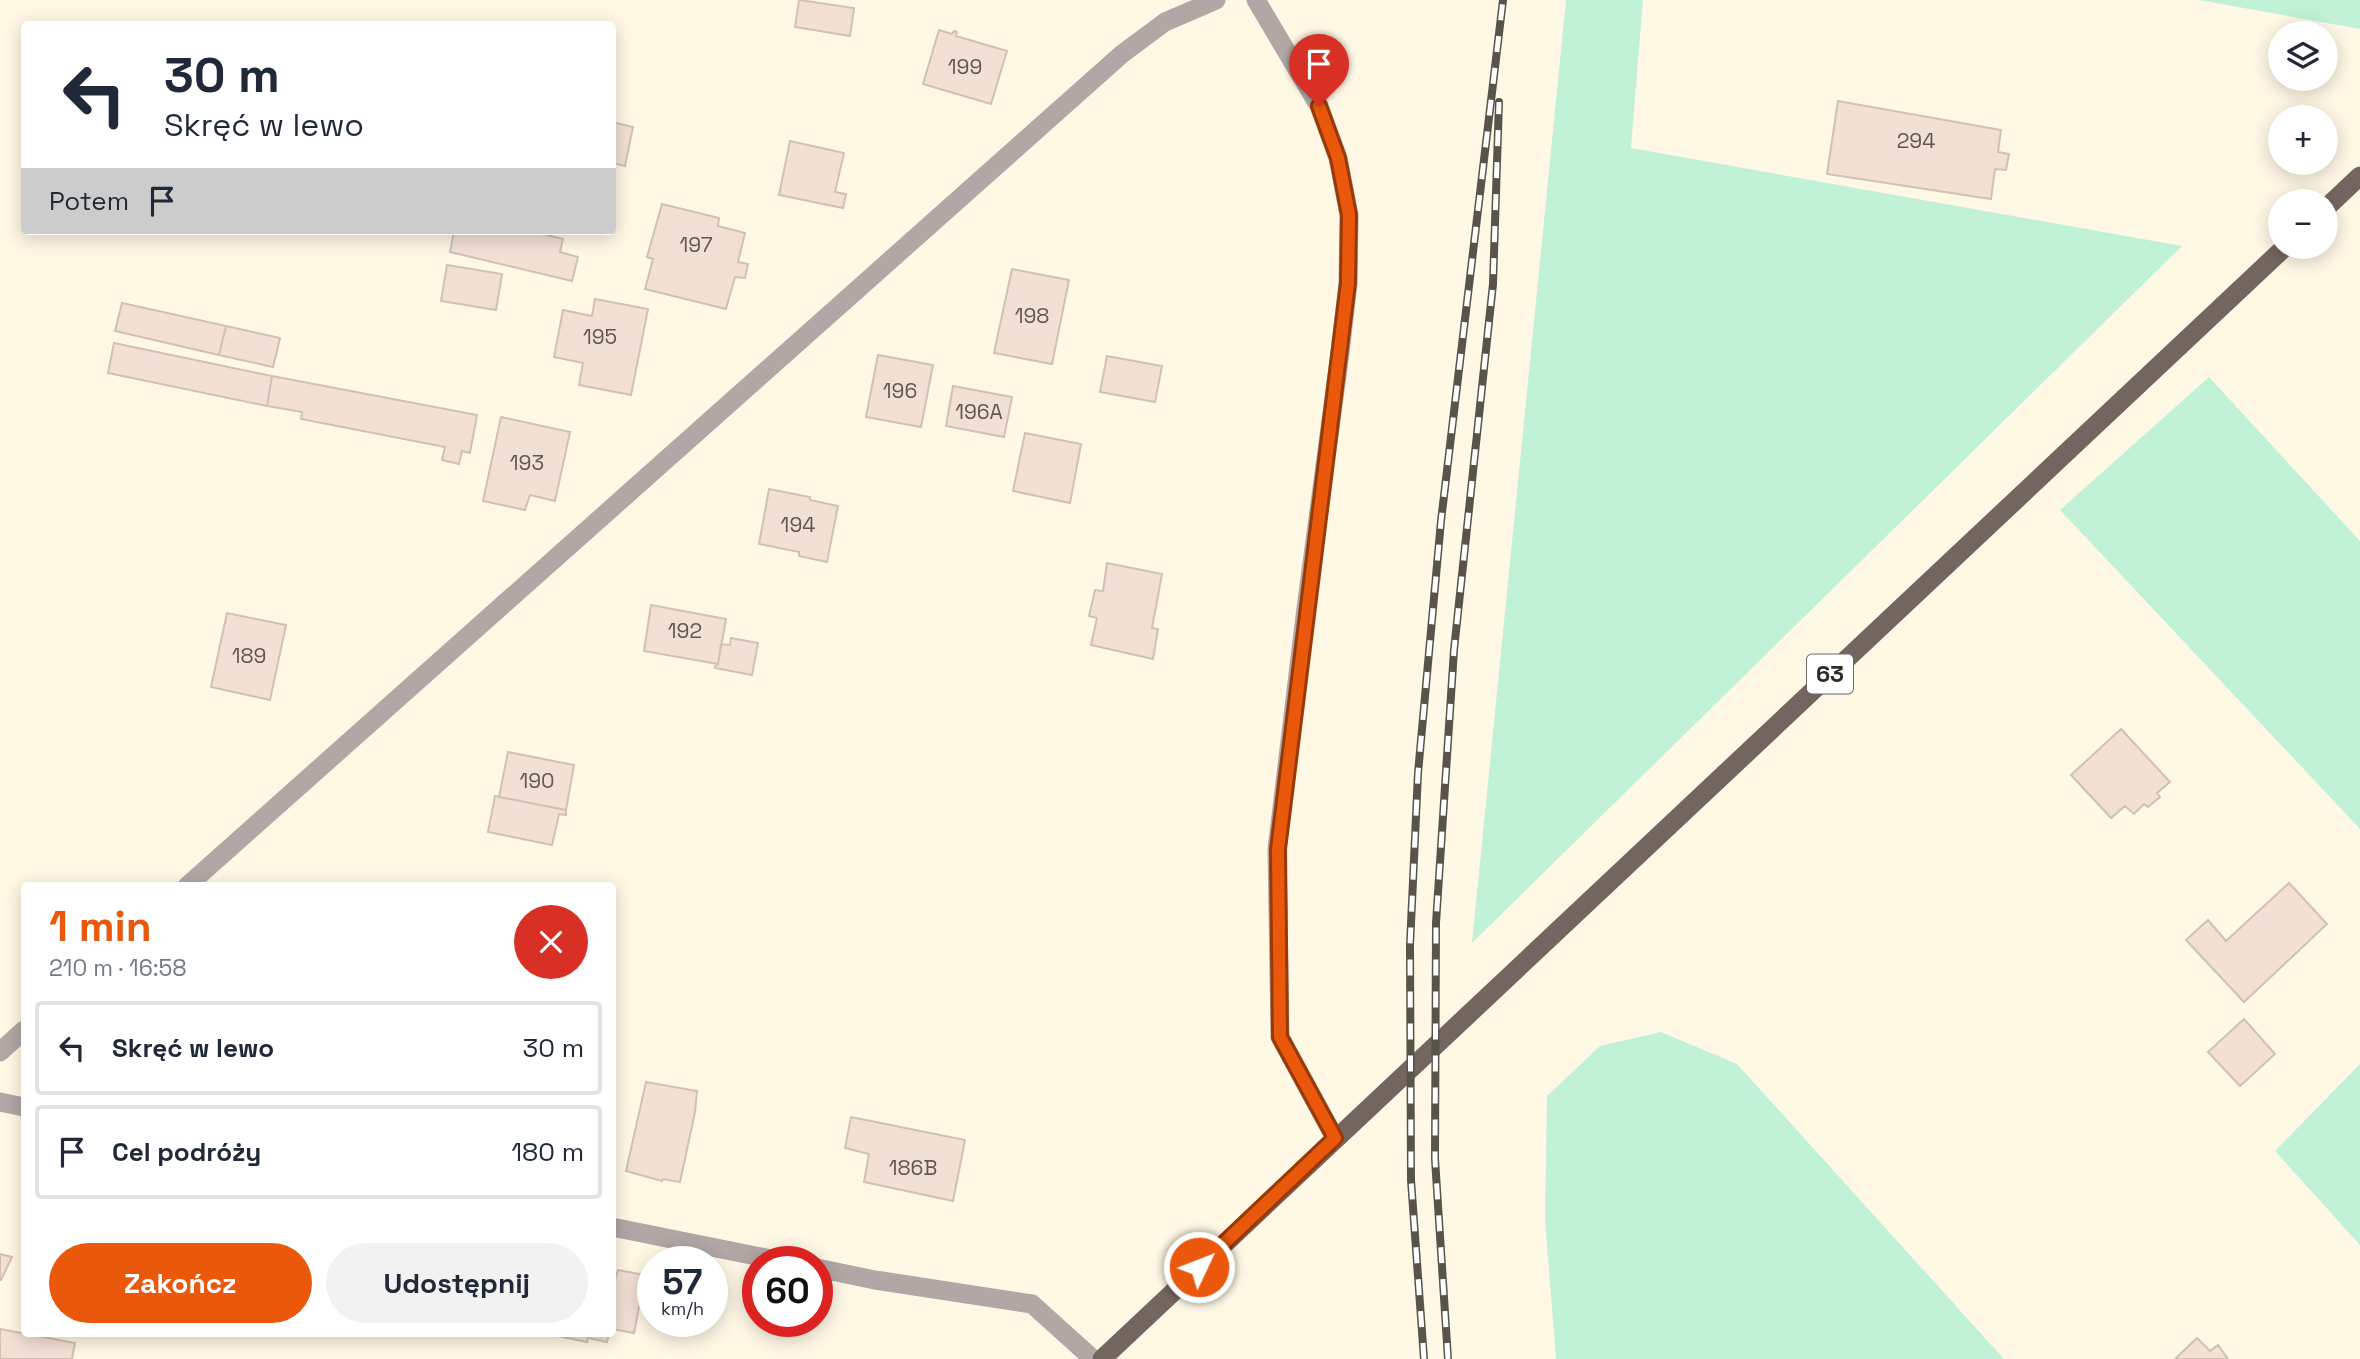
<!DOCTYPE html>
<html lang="pl">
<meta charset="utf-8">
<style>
:root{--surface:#fff;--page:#f2f2f3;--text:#1f2937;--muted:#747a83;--line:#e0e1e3;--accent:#ea580c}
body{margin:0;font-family:"Space Grotesk",sans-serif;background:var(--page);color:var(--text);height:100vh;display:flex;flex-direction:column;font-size:26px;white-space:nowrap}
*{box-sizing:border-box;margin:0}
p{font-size:23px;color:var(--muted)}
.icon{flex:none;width:38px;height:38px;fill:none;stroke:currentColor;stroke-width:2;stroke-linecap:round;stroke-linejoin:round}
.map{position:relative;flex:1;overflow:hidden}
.side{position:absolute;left:21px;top:882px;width:595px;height:455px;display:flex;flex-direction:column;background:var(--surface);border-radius:7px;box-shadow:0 4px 18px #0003}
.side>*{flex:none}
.hud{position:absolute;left:21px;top:21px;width:595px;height:214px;border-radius:7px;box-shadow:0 4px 18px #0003;background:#fff;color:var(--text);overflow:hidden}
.tools{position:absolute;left:2268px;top:21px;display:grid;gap:14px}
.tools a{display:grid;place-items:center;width:70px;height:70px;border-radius:50%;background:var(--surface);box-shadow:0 4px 18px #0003;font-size:35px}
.speed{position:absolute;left:637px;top:1246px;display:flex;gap:14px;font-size:35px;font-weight:700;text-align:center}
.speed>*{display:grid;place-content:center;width:91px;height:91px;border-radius:50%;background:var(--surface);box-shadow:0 4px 18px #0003;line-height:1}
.speed small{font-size:18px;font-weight:400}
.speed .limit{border:10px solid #d22;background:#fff;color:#111}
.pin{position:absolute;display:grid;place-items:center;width:60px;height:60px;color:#fff;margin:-72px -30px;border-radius:50% 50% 50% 0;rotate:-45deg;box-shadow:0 0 7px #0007}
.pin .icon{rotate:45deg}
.me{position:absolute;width:77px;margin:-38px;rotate:47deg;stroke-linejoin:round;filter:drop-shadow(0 0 5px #0008)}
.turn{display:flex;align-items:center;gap:24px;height:147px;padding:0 28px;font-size:32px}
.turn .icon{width:91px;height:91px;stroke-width:2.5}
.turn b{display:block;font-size:49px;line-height:60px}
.then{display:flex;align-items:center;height:66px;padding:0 28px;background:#0003;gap:14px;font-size:26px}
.round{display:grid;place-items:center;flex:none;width:74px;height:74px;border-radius:37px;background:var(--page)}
.headline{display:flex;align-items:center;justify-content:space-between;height:119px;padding:0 28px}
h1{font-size:42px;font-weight:700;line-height:52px;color:var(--accent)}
.button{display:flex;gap:14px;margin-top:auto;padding:14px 28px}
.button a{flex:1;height:80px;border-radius:42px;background:var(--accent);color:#fff;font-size:28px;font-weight:700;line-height:80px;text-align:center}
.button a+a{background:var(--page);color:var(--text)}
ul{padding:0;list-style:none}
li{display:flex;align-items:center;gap:21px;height:94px;margin:0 14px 10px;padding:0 14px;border:4px solid var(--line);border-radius:7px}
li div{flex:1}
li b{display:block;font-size:26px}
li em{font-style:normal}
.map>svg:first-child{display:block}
</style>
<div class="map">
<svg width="2360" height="1359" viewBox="0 0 2360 1359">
<rect width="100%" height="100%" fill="#fff8e5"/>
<path fill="#c1f2d8" d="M1566,0H1643L1631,148L2182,246L1472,943Z
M2199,0H2360V29Z
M2209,377L2360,541V829L2060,510Z
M1661,1032L1737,1064L2004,1359H1556L1545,1220L1547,1096L1600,1046Z
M2360,1064V1245L2275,1151Z"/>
<path fill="#f3e0d5" stroke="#d3c0b5" stroke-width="2" d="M799,0L854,8L850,36L795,27Z
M939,30L952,34L954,31L957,32L956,36L1007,51L991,104L923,84Z
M1838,101L2001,130L1998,152L2009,154L2006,170L1995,169L1991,199L1827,174Z
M612,122L633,127L625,166L612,163Z
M790,141L844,153L835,192L846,194L843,208L779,195Z
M662,204L719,218L718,226L745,233L738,262L748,264L745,278L735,277L726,309L645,289L653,259L647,257Z
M454,231H531L563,239L560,252L578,257L572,281L450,252Z
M447,265L502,274L496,310L441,301Z
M1012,269L1069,280L1052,364L994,353Z
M595,299L648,309L631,395L579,385L583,363L554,357L563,310L592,316Z
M122,303L226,326L219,355L115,331Z
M226,326L280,338L273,367L219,355Z
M114,343L272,376L267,406L108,373Z
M878,355L933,365L921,427L866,417Z
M1107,356L1162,366L1155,402L1100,392Z
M272,376L477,415L470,453L462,451L459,464L442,460L445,447L301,419L302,412L267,406Z
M953,386L1012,397L1004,437L946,426Z
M501,417L570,432L555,501L530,495L525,510L483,501Z
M1025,433L1081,444L1070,503L1013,491Z
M769,489L810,497V500L838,506L827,562L799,556V552L759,544Z
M1107,563L1162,574L1152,628L1158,629L1153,659L1091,645L1097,618L1089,616L1095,590L1103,591Z
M651,605L726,619L718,664L644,651Z
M227,613L286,625L270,700L211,687Z
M731,638L758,643L752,675L715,668L716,664H718L721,644L730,645Z
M2121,729L2170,782L2157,793L2160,797L2148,807L2144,804L2134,814L2125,806L2111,818L2071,775Z
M508,752L574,765L566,810L499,797Z
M495,796L566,810V815L559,814L552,845L488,832Z
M2289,883L2327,924L2244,1002L2186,940L2208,920L2226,941Z
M2244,1019L2275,1054L2240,1086L2208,1052Z
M646,1082L697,1091L695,1112L680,1182L663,1179L662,1181L626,1171Z
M851,1117L965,1140L953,1201L864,1182L869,1154L845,1148Z
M0,1254L12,1257L1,1280H0Z
M618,1270L645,1275L634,1333L612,1329V1290Z
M0,1329L75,1343L72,1359H0Z
M559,1334H609L607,1342L588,1338L587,1342L558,1336Z
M2197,1338L2210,1351L2218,1345L2228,1359H2175Z"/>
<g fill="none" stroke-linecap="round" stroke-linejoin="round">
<path stroke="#b1a7a5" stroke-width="19" d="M0,1102L24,1107
M612,1227L786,1262
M817,1268L875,1280L1032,1304L1093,1359"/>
<path stroke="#b1a7a5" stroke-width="19" d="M1256,0L1319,106L1338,158L1349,215L1348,283L1340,353L1306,608L1277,849L1280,1037L1335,1138
M187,886L1122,54L1165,22L1216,0
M0,1052L24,1030"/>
<path stroke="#756560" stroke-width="19" d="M2326,208L2360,176
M1102,1359L2285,247"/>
<defs>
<path id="rail" d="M1424,1359L1411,1180L1410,945L1418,773L1441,521L1503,0
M1448,1359L1435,1159L1436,923L1454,650L1493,284L1499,102"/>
</defs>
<use href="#rail" stroke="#57544a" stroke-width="8"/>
<use href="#rail" stroke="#fff" stroke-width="5" stroke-dasharray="16" stroke-linecap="butt"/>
</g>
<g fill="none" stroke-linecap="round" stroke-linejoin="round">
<defs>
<path id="route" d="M1199,1267L1335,1138L1280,1037L1278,849L1348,283L1349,215L1338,158L1319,106"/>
</defs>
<use href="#route" stroke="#983908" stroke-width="18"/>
<use href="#route" stroke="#ea580c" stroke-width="12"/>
</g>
<g text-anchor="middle" stroke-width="6" stroke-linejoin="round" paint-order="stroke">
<g font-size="21" fill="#5e5850">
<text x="965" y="74">199</text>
<text x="1916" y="148">294</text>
<text x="696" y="252">197</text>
<text x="1032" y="323">198</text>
<text x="600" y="344">195</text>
<text x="900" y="398">196</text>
<text x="979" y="419">196A</text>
<text x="527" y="470">193</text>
<text x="798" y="532">194</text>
<text x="685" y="638">192</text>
<text x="249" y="663">189</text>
<text x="537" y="788">190</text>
<text x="913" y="1175">186B</text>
</g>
<rect fill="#fff" stroke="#6c6b65" stroke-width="2" x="1807" y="654.5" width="46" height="39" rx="5"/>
<g font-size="23" font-weight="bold" fill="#2d2b23">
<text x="1830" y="682">63</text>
</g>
</g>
</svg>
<div class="tools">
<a><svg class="icon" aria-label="layers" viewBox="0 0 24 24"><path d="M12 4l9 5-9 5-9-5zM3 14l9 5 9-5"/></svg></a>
<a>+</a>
<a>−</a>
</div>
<div class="speed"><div>57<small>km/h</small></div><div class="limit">60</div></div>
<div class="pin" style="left:1319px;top:106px;background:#d93025"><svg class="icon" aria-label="arrive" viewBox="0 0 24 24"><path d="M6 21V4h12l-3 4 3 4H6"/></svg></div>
<svg class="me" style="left:1199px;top:1267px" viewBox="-20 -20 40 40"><circle r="17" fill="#ea580c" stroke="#fff" stroke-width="3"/><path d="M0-11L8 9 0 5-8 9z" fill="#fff"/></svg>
<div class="hud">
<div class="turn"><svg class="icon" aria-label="left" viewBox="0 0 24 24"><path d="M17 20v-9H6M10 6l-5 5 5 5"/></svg><div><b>30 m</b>Skręć w lewo</div></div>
<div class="then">Potem<svg class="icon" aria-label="arrive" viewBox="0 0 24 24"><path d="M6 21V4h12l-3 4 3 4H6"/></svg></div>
</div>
<section class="side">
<div class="headline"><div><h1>1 min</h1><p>210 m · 16:58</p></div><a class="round" style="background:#d93025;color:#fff"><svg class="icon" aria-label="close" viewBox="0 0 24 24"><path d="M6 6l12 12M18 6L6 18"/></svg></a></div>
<ul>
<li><svg class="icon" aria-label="left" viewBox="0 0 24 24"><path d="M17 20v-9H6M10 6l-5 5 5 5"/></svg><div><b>Skręć w lewo</b></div><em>30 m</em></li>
<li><svg class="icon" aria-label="arrive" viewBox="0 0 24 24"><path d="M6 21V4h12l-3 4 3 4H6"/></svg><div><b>Cel podróży</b></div><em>180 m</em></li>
</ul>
<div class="button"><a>Zakończ</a><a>Udostępnij</a></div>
</section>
</div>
